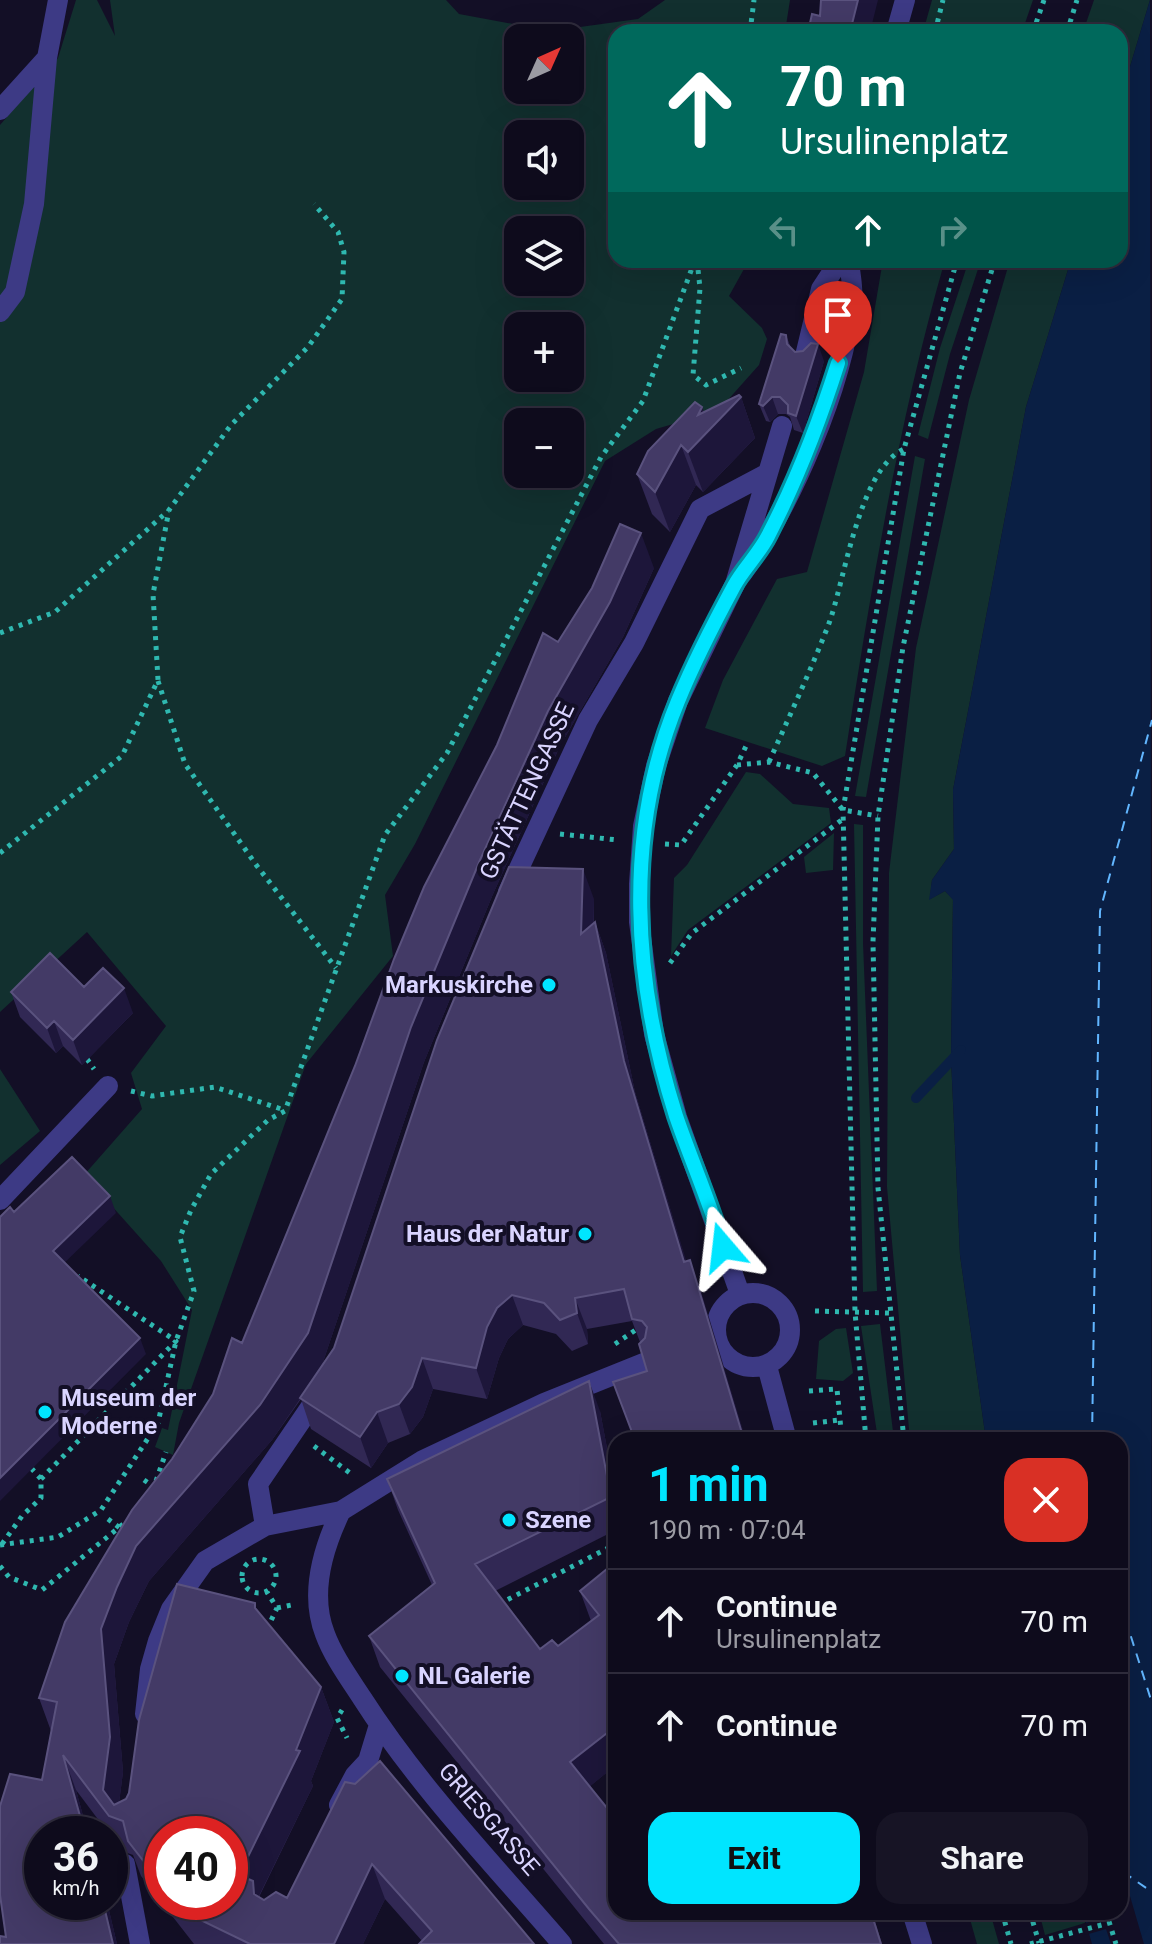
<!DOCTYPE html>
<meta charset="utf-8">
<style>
:root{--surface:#0e0b1c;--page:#171425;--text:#f1f3f6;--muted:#9b9ba3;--line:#2e2b3b;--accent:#00e5ff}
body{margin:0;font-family:Roboto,sans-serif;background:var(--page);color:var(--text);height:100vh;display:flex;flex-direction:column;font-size:30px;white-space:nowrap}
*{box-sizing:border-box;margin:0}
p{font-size:26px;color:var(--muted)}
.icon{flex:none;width:44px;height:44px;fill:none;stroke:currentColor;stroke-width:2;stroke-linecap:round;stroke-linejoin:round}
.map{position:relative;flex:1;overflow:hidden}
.details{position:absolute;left:608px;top:1432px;width:520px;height:488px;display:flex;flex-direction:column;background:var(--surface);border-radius:24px;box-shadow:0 8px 32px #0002,0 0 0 2px var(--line)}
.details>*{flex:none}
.top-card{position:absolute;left:608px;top:24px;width:520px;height:244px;border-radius:24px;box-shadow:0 8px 32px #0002,0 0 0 2px var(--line);background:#00695c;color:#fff;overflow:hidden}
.needle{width:52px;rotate:45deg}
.fabs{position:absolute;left:504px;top:24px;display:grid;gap:16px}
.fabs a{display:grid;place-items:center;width:80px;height:80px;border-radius:16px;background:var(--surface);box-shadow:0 8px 32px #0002,0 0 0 2px var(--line);font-size:40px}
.speed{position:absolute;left:24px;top:1816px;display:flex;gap:16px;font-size:40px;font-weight:700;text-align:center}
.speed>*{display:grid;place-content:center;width:104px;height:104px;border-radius:50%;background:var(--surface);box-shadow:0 8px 32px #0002,0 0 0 2px var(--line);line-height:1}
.speed small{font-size:20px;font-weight:400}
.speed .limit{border:12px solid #d22;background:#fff;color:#111}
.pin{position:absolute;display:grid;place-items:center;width:68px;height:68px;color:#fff;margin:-82px -34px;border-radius:50% 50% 50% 0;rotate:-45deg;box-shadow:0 0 8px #0007}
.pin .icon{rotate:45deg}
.me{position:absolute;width:88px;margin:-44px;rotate:343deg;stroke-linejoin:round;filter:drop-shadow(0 0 6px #0008)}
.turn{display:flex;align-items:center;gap:28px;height:168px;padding:0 40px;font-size:36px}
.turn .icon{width:104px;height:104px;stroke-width:2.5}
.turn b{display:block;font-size:56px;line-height:68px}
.lanes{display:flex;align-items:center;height:76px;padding:0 40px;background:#0003;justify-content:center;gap:40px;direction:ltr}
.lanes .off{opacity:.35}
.round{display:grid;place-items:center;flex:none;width:84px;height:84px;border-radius:24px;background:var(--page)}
.head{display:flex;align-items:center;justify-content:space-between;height:136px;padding:0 40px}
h1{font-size:48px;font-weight:700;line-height:60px;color:var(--accent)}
.action{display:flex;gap:16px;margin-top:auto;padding:16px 40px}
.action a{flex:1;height:92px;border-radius:24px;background:var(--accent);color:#111;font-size:32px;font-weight:700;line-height:92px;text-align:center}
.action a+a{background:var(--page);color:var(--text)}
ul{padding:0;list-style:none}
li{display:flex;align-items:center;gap:24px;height:104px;padding:0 40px;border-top:2px solid var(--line)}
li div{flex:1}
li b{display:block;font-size:30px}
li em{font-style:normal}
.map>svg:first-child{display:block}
</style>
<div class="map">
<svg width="1152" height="1944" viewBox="0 0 1152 1944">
<rect width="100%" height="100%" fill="#130f26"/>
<path fill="#12302f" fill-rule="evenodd" d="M76,0H97L115,36L110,0H446L459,14L551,31L638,19L665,0H790L785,32H616V260H749L729,296L762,328L767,339L759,365L718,411L656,429L605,461L415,844L385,895L393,956L306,1064L179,1423L173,1455L155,1447L162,1428L168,1430L192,1310L161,1261L84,1175L142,1109L131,1073L166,1026L87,932L0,1012V125L58,58ZM518,38H570V90H518ZM518,134H570V186H518ZM518,230H570V282H518ZM518,326H570V378H518ZM518,422H570V474H518Z
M932,0H1033L1022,32H923Z
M1094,0H1150L1120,100V32H1083Z
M883,260H945C898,423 871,589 845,756L822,766L705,728L723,680L777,579L807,572L864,372Z
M969,260H981L950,354L928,439L918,435L940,348Z
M1010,260H1071L1026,407L953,790L954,849L932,880L930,899L945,891L953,899L951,1058L960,1255L986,1440H910L887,1187L889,873L916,648L969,400Z
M915,456L925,459L866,797L855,796Z
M746,772L760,774L793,804L829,808L831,823L688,930L671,956L674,878L687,865Z
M854,824L863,825V943L877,1291L863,1292Z
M834,833L833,870L806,873L804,857Z
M0,1069L40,1131L0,1165Z
M880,1324L894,1440H878L861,1326Z
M846,1328L853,1373L843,1381L816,1379L819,1341L836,1329Z
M968,1912H990L999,1944H977Z
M1039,1912H1083L1085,1923L1045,1935Z"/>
<path fill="#0a1f44" d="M1150,0L1152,1944H1092L1083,1912H1120V1440H986L960,1255L951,1058L953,900L945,891L929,900L932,880L954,849L953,790L1026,407L1071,260H1120V100Z"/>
<path fill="#130f26" d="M1120,1860L1123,1872L1144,1944H1111L1106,1929L1085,1935L1082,1924L1103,1918L1102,1912H1120Z"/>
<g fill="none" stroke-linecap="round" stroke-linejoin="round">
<path stroke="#0a1f44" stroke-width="10" d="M916,1098L961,1050"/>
<path stroke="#62b6ff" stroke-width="2" stroke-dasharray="10 8" stroke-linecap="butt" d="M1092,1440L1100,911L1152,720
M1120,1602L1152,1703
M1123,1872L1152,1892"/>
<path stroke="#2fb8b0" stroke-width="5" stroke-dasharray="4 6" stroke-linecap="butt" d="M750,32L754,0
M935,32L943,0
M1033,32L1044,0
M1067,32L1077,0
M697,260L700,288L693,375L706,385L741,368
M0,633L55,612L168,511
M158,681L185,764L257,866L336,968
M769,762C789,717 810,672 828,626C845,582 858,470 904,449
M737,765L769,762L813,773L843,810L878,816
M560,834L618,840
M665,844L681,845L737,765L748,742
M0,853L122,756L158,680L153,594L169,510L231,425L308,347L342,299L344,252L338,232L314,204
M670,963L692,933L843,819
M87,1059L94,1069
M131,1091L152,1096L215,1087L284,1110
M815,1311L889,1313
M615,1344L637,1329
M809,1391L837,1389L842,1440
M813,1423L840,1420
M866,1440L855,1312L843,810L904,449L957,260
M904,1440L878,1188L873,942L878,816L903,647L960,373L995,260
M314,1446L354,1476
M41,1479L176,1341L78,1276
M144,1480L154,1487
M156,1481L166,1452
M108,1519L120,1528
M2,1544L22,1516L41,1498V1479L32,1469
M0,1545L58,1537L101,1510L158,1423L176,1341L194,1291L180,1237L191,1210L211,1174L268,1120L285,1111L385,835L447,753L601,457L643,401L695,260
M242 1576a17 17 0 1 1 34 0a17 17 0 1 1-34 0Z
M0,1566L9,1577L42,1590L127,1521
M499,1604L616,1544
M277,1608L296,1604
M267,1629L277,1608L267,1592
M342,1710L337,1718L347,1738
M1120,1873L1123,1872
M1002,1912L1011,1944
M1030,1912L1039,1943
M1106,1912L1116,1944
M1030,1944L1109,1923"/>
<path stroke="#3d3a85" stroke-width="20" d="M896,32L905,0
M0,110L47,58
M0,312L15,292L34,204L47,58L58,0
M805,356L821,289L840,260
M742,574C792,504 842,389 852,303C854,289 850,274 849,260
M508,892L588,720L634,643L700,509L766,474
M0,1200L108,1086
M716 1330a37 37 0 1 1 74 0a37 37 0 1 1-74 0Z
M740,1294L677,1117L654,1034L639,922V884L643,826L656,766L678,701L735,584L782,426
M767,1366L787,1440
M341,1511C323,1548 309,1593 325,1634C333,1656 349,1678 362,1698C419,1787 493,1864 562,1944
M265,1526L258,1484L320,1393
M145,1714L150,1669L158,1641L171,1609L205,1561L265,1526L341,1511L423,1460L544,1403L646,1362
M339,1805L355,1775L368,1761L379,1725
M125,1864L140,1944
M912,1912L922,1944"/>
</g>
<path fill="#312854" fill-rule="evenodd" d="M786,335L791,348L795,352L824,361L803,433L794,430L790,417L786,414H778L770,422L766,421L759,404Z
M741,397L755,438L703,492L696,485L670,532L652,514L637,474L702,407L704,412Z
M654,568L623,637L560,746L493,894L424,1062L322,1365L334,1348L594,899V924L595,922L606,953L635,1092L686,1262L701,1291L647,1371L640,1342L632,1321L587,1329L588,1344L572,1351L556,1334L523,1325L508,1339L499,1358L487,1399L433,1389L423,1417L410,1434L388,1443L371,1468L311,1429L301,1399L272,1440L149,1581L129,1622L114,1664L123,1772L119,1803L126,1799L258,1612L321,1687L334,1722L311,1781L313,1786L259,1897L264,1900L287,1898L345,1782L534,1944L422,1941L385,1899L363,1944H194L141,1876L133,1855L122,1851L110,1834H109L76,1790L88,1834H42V1902H107L117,1944L6,1937L42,1780L51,1731L39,1698L172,1459L213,1394L242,1343L558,642ZM162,1834L230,1902H162Z
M84,987L133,1013L82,1065L63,1046L56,1053L20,1017L11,992Z
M600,1411L616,1496V1530L495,1591L540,1649L558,1646L591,1621L580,1591L616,1564V1765L590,1786L611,1813L872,1912L882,1944H604L380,1667L369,1636L432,1585L398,1510L387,1479Z"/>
<path fill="#1d163a" d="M858,0H878L870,32H850Z
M818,344L824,361L803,433L796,416Z
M741,397L755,438L703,492L688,452L698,415L702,407L710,429Z
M772,397L778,414L770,422L763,406Z
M681,445L696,485L670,532L655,492Z
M641,533L654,568L623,637L560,746L493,894L424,1062L321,1368L272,1440L149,1581L129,1622L114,1664L123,1772L117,1819L103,1790L101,1629L117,1587L136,1546L411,1027L480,860L548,711Z
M583,869L594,899L593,965L581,934Z
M595,922L606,953L635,1092L696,1293L684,1262L624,1061Z
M124,988L133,1013L82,1065L73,1040Z
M54,1021L63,1046L56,1053L47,1028Z
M110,1196L116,1213L59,1268L53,1251Z
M690,1260L701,1291L746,1440H744Z
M512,1295L523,1325L508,1339L499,1358L487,1399L476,1368L487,1327L497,1308Z
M575,1298L587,1329L588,1344L577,1313Z
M140,1338L146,1354L0,1501V1478Z
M422,1358L433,1389L423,1417L410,1434L399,1404Z
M589,1381L600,1411L616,1496V1511L611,1497Z
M377,1412L388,1443L371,1468L360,1437Z
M321,1687L334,1722L311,1781L313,1786L252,1910L239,1875L296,1750Z
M616,1726V1765L582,1793L570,1762Z
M63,1755L76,1790L88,1834H85Z
M372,1864L385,1899L363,1944H334Z
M103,1902H107L117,1944H113Z"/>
<path fill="#433a66" stroke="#5a527e" stroke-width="2" d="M821,0H858L850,32H808L812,14L820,16Z
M781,334L786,335L787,344L795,352L803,351L811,343L818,344L796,416L788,413V405L780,397H772L763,406L759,404Z
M739,395L741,397L688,452L681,445L655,492L637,474L648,451L695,402L702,407L698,415Z
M620,524L641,533L610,602L548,711L480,860L411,1027L308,1333L260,1405L136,1546L117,1587L101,1629L110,1737L103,1790L114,1805L126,1799L129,1793L139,1720L177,1584L255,1603V1608L321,1687L296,1750L300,1751L239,1875L253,1881L254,1894L264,1900L276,1892L287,1898L345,1782L355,1784L380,1761L534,1944H419L432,1931L372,1864L334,1944H250L182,1911L175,1902H230V1834H162V1885L128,1841L123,1821L109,1816L63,1755L85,1834H42V1902H103L113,1944H0V1936L6,1937L0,1895V1806L10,1774L42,1780L57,1702L39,1698L65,1622L132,1510L172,1459L213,1394L232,1338L242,1343L355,1066L394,959L424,887L497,745L543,633L558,642L592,588Z
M509,867L583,869L581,934L595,922L624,1061L684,1262L690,1260L744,1440H635L613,1382L647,1371L639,1344L645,1338L647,1327L642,1321L632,1319L624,1289L575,1298L577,1313L560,1320L544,1303L512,1295L497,1308L487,1327L476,1368L422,1358L412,1387L399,1404L377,1412L360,1437L300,1398L334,1348L437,1040Z
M50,953L84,987L103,968L124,988L73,1040L54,1021L47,1028L11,992Z
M72,1157L110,1196L53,1251L140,1338L0,1478V1217L10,1207L14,1212Z
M589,1381L611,1497L475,1564L540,1649L552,1640L558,1646L599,1615L580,1591L613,1564H616V1726L570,1762L611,1813L616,1809V1912H871L881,1944H619L589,1909L369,1636L435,1583L387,1479Z"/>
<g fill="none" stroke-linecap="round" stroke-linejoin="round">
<defs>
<path id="route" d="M723,1247C710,1202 691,1160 676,1116C633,981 623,834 678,701C694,662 714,623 734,586C743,569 759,554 768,536C797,480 819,423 838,363"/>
</defs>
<use href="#route" stroke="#0095a6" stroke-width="20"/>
<use href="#route" stroke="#00e5ff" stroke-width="14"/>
</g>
<g fill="#00e5ff" stroke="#130f26" stroke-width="3">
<circle cx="549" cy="985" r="8"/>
<circle cx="585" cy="1234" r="8"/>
<circle cx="45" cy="1412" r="8"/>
<circle cx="509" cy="1520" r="8"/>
<circle cx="402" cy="1676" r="8"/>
</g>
<g text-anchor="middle" stroke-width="8" stroke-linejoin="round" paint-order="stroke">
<g font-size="24" fill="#d9d4ff" stroke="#130f26">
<text transform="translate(527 791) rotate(-65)" y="8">GSTÄTTENGASSE</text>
<text transform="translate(489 1819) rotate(49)" y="8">GRIESGASSE</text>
</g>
<g font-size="24" font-weight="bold" fill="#d9d4ff" stroke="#130f26" text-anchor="start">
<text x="533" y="993" text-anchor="end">Markuskirche</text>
<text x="569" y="1242" text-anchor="end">Haus der Natur</text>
<text x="61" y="1406">Museum der<tspan x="61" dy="28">Moderne</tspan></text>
<text x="525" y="1528">Szene</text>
<text x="418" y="1684">NL Galerie</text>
</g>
</g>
</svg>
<div class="fabs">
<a><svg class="needle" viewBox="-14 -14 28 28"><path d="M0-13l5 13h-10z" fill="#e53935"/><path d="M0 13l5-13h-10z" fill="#9b9ba3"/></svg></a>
<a><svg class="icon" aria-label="sound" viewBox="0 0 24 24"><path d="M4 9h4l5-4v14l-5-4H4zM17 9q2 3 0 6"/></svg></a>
<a><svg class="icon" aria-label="layers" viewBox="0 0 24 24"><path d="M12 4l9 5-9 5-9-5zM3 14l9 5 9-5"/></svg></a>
<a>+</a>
<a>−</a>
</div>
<div class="speed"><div>36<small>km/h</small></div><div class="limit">40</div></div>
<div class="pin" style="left:838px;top:363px;background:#d93025"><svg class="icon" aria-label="arrive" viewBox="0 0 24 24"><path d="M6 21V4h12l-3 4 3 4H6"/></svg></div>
<svg class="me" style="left:723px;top:1247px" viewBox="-20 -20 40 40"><path d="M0-17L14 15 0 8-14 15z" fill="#00e5ff" stroke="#fff" stroke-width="4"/></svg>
<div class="top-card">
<div class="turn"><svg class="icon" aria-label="ahead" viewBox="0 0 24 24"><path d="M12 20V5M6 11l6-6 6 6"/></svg><div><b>70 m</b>Ursulinenplatz</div></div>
<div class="lanes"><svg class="icon off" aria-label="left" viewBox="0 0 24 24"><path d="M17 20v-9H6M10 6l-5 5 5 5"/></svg><svg class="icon" aria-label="ahead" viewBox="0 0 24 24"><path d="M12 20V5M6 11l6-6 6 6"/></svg><svg class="icon off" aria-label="right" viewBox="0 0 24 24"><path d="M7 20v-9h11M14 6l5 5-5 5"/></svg></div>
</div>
<section class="details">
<div class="head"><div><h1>1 min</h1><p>190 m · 07:04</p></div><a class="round" style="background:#d93025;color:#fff"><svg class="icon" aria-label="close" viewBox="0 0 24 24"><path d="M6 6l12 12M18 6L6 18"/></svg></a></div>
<ul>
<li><svg class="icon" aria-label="ahead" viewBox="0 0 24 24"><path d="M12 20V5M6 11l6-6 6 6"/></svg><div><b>Continue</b><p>Ursulinenplatz</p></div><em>70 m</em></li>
<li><svg class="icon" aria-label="ahead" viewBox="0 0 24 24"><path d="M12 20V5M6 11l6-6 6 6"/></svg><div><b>Continue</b></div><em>70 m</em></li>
</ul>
<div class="action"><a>Exit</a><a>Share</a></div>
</section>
</div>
